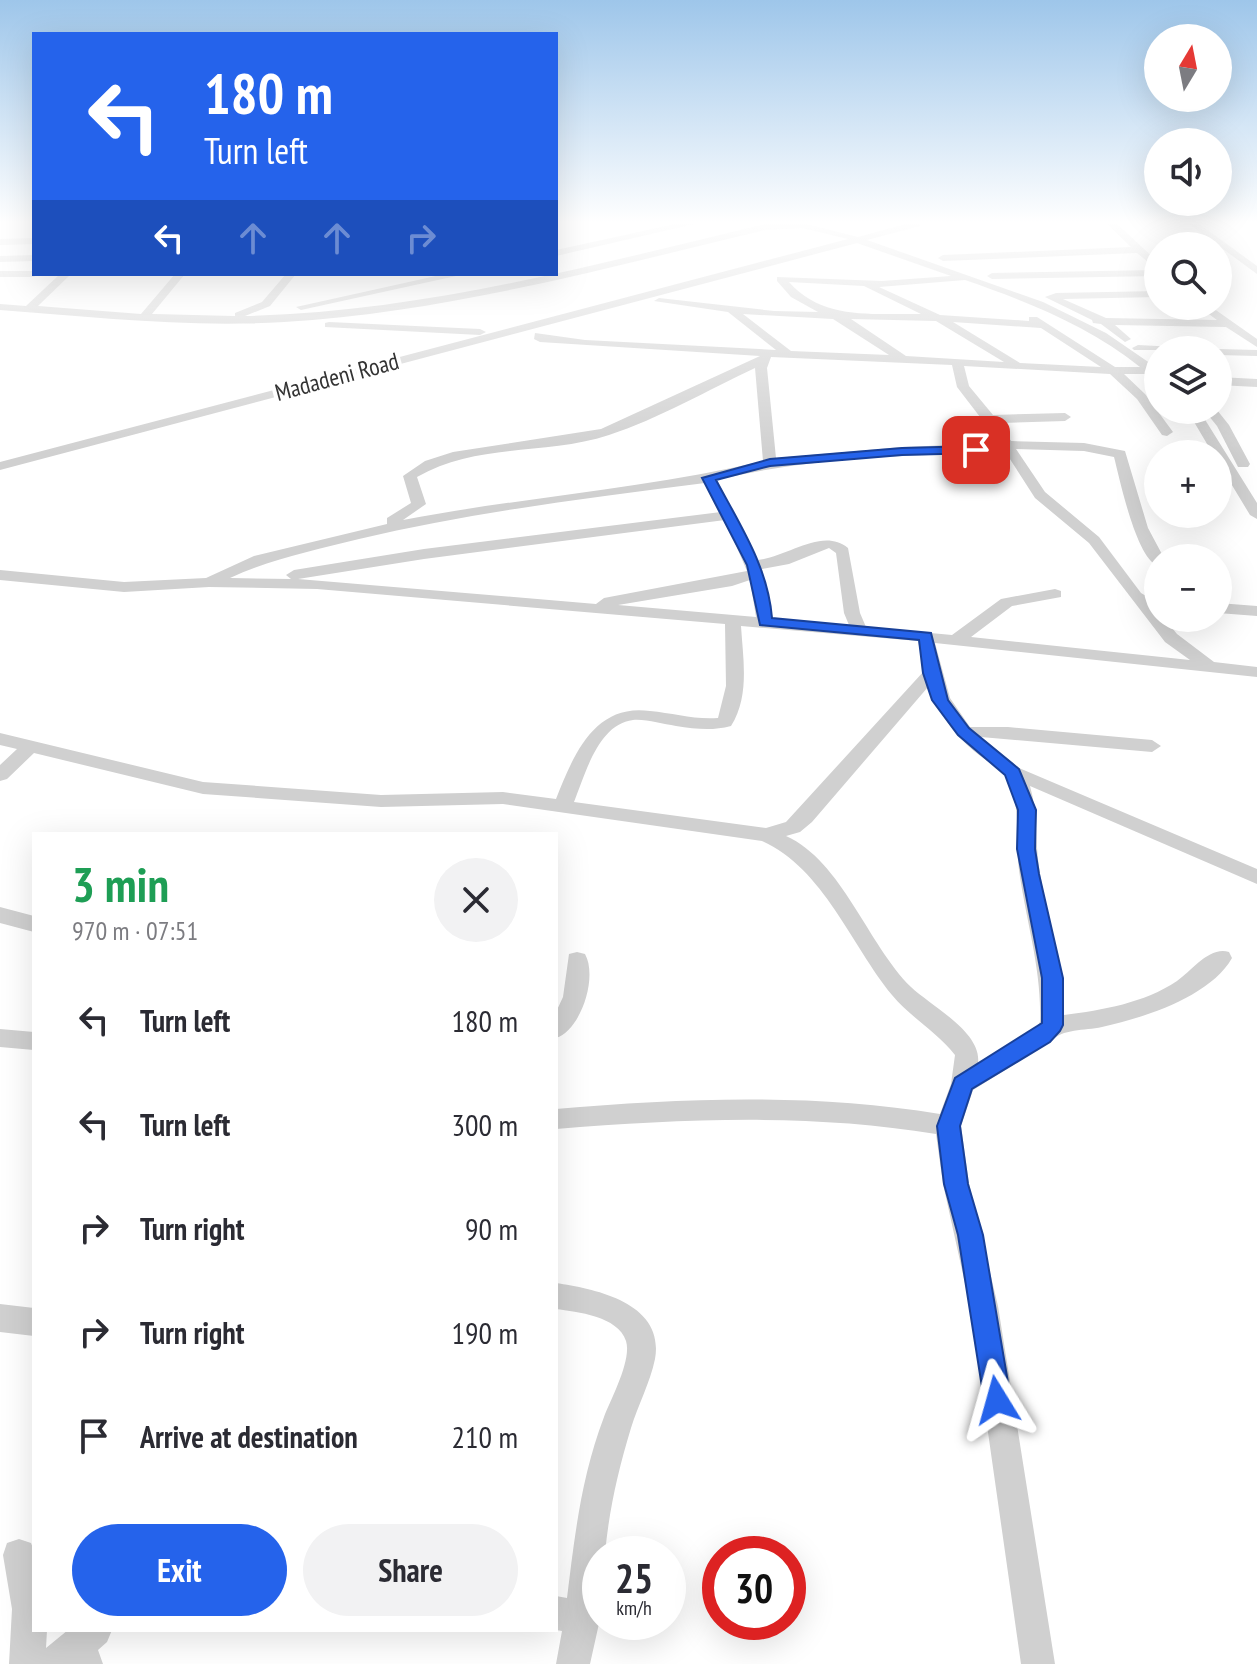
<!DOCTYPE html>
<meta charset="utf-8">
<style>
:root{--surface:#fff;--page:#f2f2f3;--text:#2b2b33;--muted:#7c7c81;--accent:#2563eb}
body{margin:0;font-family:"PT Sans Narrow",sans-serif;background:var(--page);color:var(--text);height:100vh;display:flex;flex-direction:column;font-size:30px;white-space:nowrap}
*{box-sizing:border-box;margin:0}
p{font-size:26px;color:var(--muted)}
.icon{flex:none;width:44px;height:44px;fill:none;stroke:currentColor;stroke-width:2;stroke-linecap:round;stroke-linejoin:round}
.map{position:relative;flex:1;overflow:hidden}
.sheet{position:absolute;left:32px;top:832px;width:526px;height:800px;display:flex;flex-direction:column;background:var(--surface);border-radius:0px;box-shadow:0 8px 32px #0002}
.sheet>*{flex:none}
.banner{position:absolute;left:32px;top:32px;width:526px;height:244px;border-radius:0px;box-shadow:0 8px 32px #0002;background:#2563eb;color:#fff;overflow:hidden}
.needle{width:52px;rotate:10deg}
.fabs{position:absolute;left:1144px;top:24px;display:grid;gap:16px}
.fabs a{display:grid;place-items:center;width:88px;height:88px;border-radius:50%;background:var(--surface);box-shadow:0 8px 32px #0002;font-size:40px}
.speed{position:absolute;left:582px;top:1536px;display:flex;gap:16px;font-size:40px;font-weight:700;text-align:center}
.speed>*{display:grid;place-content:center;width:104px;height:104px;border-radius:50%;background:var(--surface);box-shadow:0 8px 32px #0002;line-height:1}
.speed small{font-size:20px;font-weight:400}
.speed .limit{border:12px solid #d22;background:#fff;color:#111}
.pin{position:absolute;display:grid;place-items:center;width:68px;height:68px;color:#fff;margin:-34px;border-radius:16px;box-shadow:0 4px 12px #0006}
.me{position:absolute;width:88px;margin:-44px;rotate:352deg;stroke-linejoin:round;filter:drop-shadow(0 0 6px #0008)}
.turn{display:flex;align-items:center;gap:28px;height:168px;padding:0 40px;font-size:36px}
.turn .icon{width:104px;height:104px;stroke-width:2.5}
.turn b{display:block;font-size:56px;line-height:68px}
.lanes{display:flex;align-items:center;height:76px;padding:0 40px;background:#0003;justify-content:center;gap:40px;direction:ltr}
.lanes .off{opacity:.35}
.round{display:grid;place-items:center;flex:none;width:84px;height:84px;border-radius:42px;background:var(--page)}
.headline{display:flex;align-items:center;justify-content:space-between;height:136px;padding:0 40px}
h1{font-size:48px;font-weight:700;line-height:60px;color:#1e9e55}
.primary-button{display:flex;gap:16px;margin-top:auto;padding:16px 40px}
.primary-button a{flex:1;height:92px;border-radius:48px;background:var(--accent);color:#fff;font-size:32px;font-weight:700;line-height:92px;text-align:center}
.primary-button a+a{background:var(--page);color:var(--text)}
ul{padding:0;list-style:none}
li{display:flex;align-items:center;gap:24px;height:104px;padding:0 40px}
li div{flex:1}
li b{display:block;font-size:30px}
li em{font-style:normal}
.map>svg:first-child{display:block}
</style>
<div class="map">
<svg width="1257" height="1664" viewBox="0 0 1257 1664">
<rect width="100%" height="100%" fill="#fff"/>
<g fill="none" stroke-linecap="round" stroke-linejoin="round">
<path fill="#d0d0d0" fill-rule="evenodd" d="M689,221H707L556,256V250Z
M917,221L920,226L867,240L1043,302L1106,333L1157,368L1158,379L1149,374H1124L1145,394L1173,432L1167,436L1162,435L1137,399L1110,374L964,366L969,386L993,415L1065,413L1071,417L1065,421L999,423L1011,441L1084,443L1125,451L1148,528L1164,558H1158V566C1136,558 1120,480 1114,457L1084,451L1016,449L1045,492L1099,537L1141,593L1146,596H1158V606H1154L1158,618H1164L1177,634L1214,662L1257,667V677L935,643L950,698L970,727H1008L1152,740L1161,746L1152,752L981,737L1019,768L1257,869V884L1030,786C1038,813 1035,840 1039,867C1046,916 1065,964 1064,1015C1103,1010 1144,1003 1177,981C1192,971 1209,946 1229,952L1232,958C1210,997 1143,1018 1102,1027C1084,1031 1063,1028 1050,1042L973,1090L961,1126L969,1184L998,1306L1055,1664H1021L970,1306L943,1184L936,1134C810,1113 683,1119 556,1129V1109C684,1098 812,1093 940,1114L951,1084L955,1055C936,1031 910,1017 892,995C851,945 824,869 762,841L503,804L381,807L203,794L34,753L7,779L0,781V765L17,749L0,745V733L203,782L381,795L503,792L556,799C573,756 594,703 650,711C673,713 695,720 718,718L726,686L725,624L317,589L209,587L124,592L0,580V570L124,582L206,578L254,556L387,524V518L411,503L403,476L425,461L453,452L601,429L760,356L540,342L534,339L535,333L585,340L776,350L728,312L654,301L659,298L774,311L818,312L791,297L777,281V277L882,281L951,276L857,243L0,470V462L848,239L802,228L765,230C606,268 448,312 284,322C190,328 94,317 0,310V304L26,306L60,274H71L38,306L141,314L175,274H185L152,314L235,316V313L262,302L286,274H296L270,306L245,316C423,312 593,265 765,224L802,223L858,237ZM965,280C1026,301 1089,326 1140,367H1115L1037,317H1029V321L940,315L879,287ZM789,282L864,286L921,314C875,313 823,321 789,282ZM743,314L833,319L889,355L791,351ZM851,319L936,321L1004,362L906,356ZM953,322L1041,328L1101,367L1020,363ZM771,357L952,365L957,387L1000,443L902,447L776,458L767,368ZM755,368L763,461C645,489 523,497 403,520L426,504L417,477C477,442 545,456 609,435C658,419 708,390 755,368ZM1006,453L1035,498L1089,543L1165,642L1190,660L971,637L1012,606L1061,597V591L1055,589L1001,599L952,635L866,627L860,613L848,548C822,527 788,557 758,560L717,480C812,457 909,455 1006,453ZM705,483L721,512L424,549L294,570L286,575L291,579L230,578C271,559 315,550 359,539C473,512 589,498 705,483ZM725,520L747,571L604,598L596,604L298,579L424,559ZM829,548L836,553L844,613L849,625L773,619L762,569L789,564ZM750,580L756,617L618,605L732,586ZM741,626L918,641L924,671L786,822L766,828L574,802C585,775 598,724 633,720C647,719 662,724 676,726C696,729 712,731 731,726C750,696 743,659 741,626ZM928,687C938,712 954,734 974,751C985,761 1000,766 1007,779C1022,806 1015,840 1019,870C1026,921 1042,970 1040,1022L1034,1030L978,1063C982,1032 931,1006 911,987C868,945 842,861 786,836L800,832L812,822Z
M1104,221H1114L1158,262V270L1137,253L943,261L938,258L943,255L1131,247Z
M1185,221H1195L1257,266V274Z
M34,238V244L0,245V239Z
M34,255V261L0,262V256Z
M1158,270V276L992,279L987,276L992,273Z
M0,271H34V274H39L34,277H0Z
M445,274H465L301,310L296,307Z
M1158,291V297L1063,299L1106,318L1217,320L1198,306H1210L1257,339V347L1226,327L1115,325L1131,339L1125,342L1101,324L1093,323L1092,320L1045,297L1056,293Z
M329,322L480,329L486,332L480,335L325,327V323Z
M1138,345L1176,347L1182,350H1134L1132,348Z
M1218,349L1257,350V356L1218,355V350H1214Z
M1218,377L1257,379V387L1218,385Z
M1187,410H1199L1257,503V519L1250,515L1218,462V454H1213Z
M1204,410H1217L1229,425L1250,464L1248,467H1238L1217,426Z
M1218,603L1257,606V616L1218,613Z
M0,907L34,916V932L0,923Z
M577,952L585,954C598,977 581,1030 556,1038V1012L563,997L569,954Z
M0,1029L34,1032V1050L0,1047Z
M556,1283C596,1289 665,1303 655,1359C650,1383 638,1405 631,1428C618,1471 609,1510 605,1554H600V1619L590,1664H556L562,1631L556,1630V1596L567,1598C575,1534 581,1478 604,1417C611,1399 632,1360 626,1341C618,1316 577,1312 556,1309Z
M0,1304L34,1308V1336L0,1332Z
M19,1539L31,1543L34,1551V1630H47L46,1648L68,1630H112L107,1642L98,1650L103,1664H9L12,1609L3,1555L7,1543Z"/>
</g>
<linearGradient id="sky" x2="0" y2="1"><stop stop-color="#9ec6ea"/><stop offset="0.49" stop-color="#fff"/><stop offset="1" stop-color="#fff" stop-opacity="0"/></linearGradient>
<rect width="1257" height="454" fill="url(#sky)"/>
<path fill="#2563eb" stroke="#184099" stroke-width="2" d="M976,446L982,450L980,453L902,455L770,466L716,480C740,525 768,567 772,618L931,633L948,700L969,728L1019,769L1036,810L1035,849L1039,874L1063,978V1025L1060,1031L1050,1042L972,1089L960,1126L968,1184L983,1235L1011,1400L1007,1409L997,1413L988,1409L984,1400L958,1235L944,1184L937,1126L955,1078L1042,1023V978L1017,849L1018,810L1005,775L958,735L932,700L923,673L919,640L760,625L747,565L702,478L770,459L902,448Z"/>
<g text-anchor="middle" stroke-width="8" stroke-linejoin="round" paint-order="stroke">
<g font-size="24" fill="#333" stroke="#fff">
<text transform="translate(337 377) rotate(-15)" y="8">Madadeni Road</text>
</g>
</g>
</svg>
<div class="fabs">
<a><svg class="needle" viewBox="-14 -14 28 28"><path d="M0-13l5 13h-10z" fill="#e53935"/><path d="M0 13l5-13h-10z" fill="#7c7c81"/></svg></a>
<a><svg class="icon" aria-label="sound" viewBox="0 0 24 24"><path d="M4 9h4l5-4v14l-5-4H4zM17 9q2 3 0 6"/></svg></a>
<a><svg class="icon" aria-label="search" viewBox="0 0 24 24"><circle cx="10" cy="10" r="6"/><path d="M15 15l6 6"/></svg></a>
<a><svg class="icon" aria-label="layers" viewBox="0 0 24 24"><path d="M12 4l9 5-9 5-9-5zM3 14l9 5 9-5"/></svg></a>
<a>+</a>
<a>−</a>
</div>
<div class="speed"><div>25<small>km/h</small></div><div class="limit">30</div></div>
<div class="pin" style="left:976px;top:450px;background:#d93025"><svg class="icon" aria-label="arrive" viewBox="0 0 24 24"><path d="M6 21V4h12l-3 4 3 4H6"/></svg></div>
<svg class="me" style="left:997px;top:1400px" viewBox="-20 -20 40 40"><path d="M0-17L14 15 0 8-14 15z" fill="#2563eb" stroke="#fff" stroke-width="4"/></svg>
<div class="banner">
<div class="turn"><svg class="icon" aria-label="left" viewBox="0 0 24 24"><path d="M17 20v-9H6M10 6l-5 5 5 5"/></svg><div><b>180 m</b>Turn left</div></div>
<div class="lanes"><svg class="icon" aria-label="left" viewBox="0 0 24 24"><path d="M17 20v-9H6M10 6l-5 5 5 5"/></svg><svg class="icon off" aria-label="ahead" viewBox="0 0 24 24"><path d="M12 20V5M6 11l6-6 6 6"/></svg><svg class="icon off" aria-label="ahead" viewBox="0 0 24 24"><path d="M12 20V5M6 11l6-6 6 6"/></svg><svg class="icon off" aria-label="right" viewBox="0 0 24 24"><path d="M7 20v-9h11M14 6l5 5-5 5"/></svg></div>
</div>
<section class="sheet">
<div class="headline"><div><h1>3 min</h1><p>970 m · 07:51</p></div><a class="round"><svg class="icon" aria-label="close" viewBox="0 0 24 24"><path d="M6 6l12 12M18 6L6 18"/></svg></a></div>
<ul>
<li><svg class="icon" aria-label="left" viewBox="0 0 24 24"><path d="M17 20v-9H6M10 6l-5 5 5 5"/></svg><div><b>Turn left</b></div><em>180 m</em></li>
<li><svg class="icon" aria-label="left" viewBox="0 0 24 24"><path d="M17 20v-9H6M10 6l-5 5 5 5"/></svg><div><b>Turn left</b></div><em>300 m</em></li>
<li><svg class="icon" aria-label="right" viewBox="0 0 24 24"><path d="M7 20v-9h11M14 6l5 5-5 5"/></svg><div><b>Turn right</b></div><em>90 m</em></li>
<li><svg class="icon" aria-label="right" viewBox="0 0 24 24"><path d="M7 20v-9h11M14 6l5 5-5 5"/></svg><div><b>Turn right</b></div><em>190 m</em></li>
<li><svg class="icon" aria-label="arrive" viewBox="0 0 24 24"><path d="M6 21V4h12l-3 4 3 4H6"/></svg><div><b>Arrive at destination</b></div><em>210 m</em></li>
</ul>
<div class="primary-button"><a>Exit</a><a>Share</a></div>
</section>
</div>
